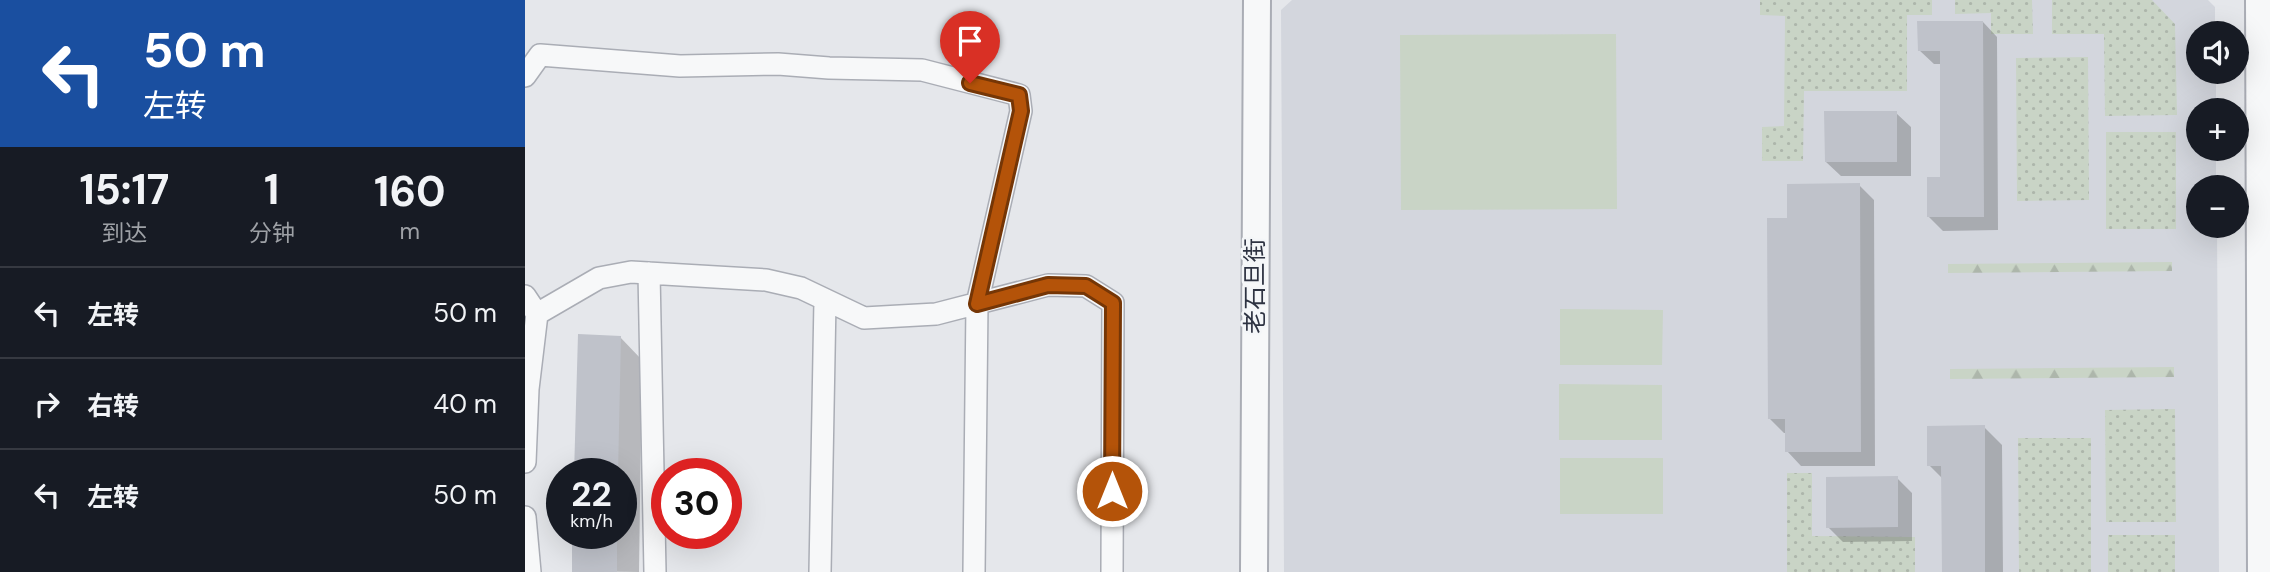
<!DOCTYPE html>
<html lang="zh">
<meta charset="utf-8">
<style>
:root{--surface:#171b24;--page:#20242c;--text:#f1f3f6;--muted:#9ea1a6;--line:#363941}
body{margin:0;font-family:"DM Sans","Noto Sans SC",sans-serif;background:var(--page);color:var(--text);height:100vh;display:flex;flex-direction:column;font-size:26px;white-space:nowrap}
*{box-sizing:border-box;margin:0}
p{font-size:23px;color:var(--muted)}
.icon{flex:none;width:38px;height:38px;fill:none;stroke:currentColor;stroke-width:2;stroke-linecap:round;stroke-linejoin:round}
.map{position:relative;flex:1;overflow:hidden}
.details{display:flex;flex-direction:column;background:var(--surface);width:525px}
.details>*{flex:none}
.hud{background:#1a4fa0;color:#fff;overflow:hidden}
.controls{position:absolute;left:1661px;top:21px;display:grid;gap:14px}
.controls a{display:grid;place-items:center;width:63px;height:63px;border-radius:50%;background:var(--surface);box-shadow:0 7px 28px #0002;font-size:35px}
.speed{position:absolute;left:21px;top:458px;display:flex;gap:14px;font-size:35px;font-weight:700;text-align:center}
.speed>*{display:grid;place-content:center;width:91px;height:91px;border-radius:50%;background:var(--surface);box-shadow:0 7px 28px #0002;line-height:1}
.speed small{font-size:18px;font-weight:400}
.speed .limit{border:10px solid #d22;background:#fff;color:#111}
.pin{position:absolute;display:grid;place-items:center;width:60px;height:60px;color:#fff;margin:-72px -30px;border-radius:50% 50% 50% 0;rotate:-45deg;box-shadow:0 0 7px #0007}
.pin .icon{rotate:45deg}
.me{position:absolute;width:77px;margin:-38px;rotate:0deg;stroke-linejoin:round;filter:drop-shadow(0 0 5px #0008)}
.turn{display:flex;align-items:center;gap:24px;height:147px;padding:0 28px;font-size:32px}
.turn .icon{width:91px;height:91px;stroke-width:2.5}
.turn b{display:block;font-size:49px;line-height:60px}
.eta{display:flex;justify-content:space-evenly;align-items:center;height:119px;text-align:center}
.eta b{font-size:42px;font-weight:700;line-height:49px}
ul{padding:0;list-style:none}
li{display:flex;align-items:center;gap:21px;height:91px;padding:0 28px;border-top:2px solid var(--line)}
li div{flex:1}
li b{display:block;font-size:26px}
li em{font-style:normal}
main{display:flex;flex:1;min-height:0}
.map>svg:first-child{display:block}
</style>
<main>
<section class="details">
<div class="hud">
<div class="turn"><svg class="icon" aria-label="left" viewBox="0 0 24 24"><path d="M17 20v-9H6M10 6l-5 5 5 5"/></svg><div><b>50 m</b>左转</div></div>
</div>
<div class="eta">
<div><b>15:17</b><p>到达</p></div>
<div><b>1</b><p>分钟</p></div>
<div><b>160</b><p>m</p></div>
</div>
<ul>
<li><svg class="icon" aria-label="left" viewBox="0 0 24 24"><path d="M17 20v-9H6M10 6l-5 5 5 5"/></svg><div><b>左转</b></div><em>50 m</em></li>
<li><svg class="icon" aria-label="right" viewBox="0 0 24 24"><path d="M7 20v-9h11M14 6l5 5-5 5"/></svg><div><b>右转</b></div><em>40 m</em></li>
<li><svg class="icon" aria-label="left" viewBox="0 0 24 24"><path d="M17 20v-9H6M10 6l-5 5 5 5"/></svg><div><b>左转</b></div><em>50 m</em></li>
</ul>
</section>
<div class="map">
<svg width="1745" height="572" viewBox="0 0 1745 572">
<defs>
<pattern id="grass-dots" width="8" height="8" patternUnits="userSpaceOnUse" patternTransform="scale(1.75)"><rect width="8" height="8" fill="#c9d4c6"/><path d="M2 2h.1M6 6h.1" fill="none" stroke="#adb6ab" stroke-width="1.8" stroke-linecap="round"/></pattern>
<pattern id="forest-firs" width="22" height="20" patternUnits="userSpaceOnUse" patternTransform="scale(1.75)"><rect width="22" height="20" fill="#c9d4c6"/><path d="M5 1l3.5 6h-7zM16 11l3.5 6h-7z" fill="#adb6ab"/></pattern>
</defs>
<rect width="100%" height="100%" fill="#e5e7eb"/>
<path fill="#d3d6dd" d="M767,0H1683L1690,7V33H1673V72H1691V110H1673V149H1691V187H1673V226H1692L1694,572H759L756,10Z"/>
<path fill="url(#grass-dots)" d="M1235,0H1407V15H1382V91H1279L1278,161H1237V127L1259,126L1260,16L1235,15Z
M1430,0H1507L1508,34H1466V13L1430,14Z
M1527,0H1627L1650,24L1652,115L1580,116L1579,34H1527Z
M1563,57L1564,200L1492,201L1491,58Z
M1581,132H1651V229H1581Z
M1650,409L1651,522H1581L1580,410Z
M1493,438H1566V572H1494Z
M1262,473H1287V536L1390,537V572H1262Z
M1583,535H1650V572H1583Z"/>
<path fill="url(#forest-firs)" d="M1647,262V271L1423,273V264Z
M1649,367V377L1425,379V369Z"/>
<path fill="#c9d4c6" d="M1091,34L1092,209L876,210L875,35Z
M1035,309L1138,310L1137,365H1035Z
M1034,384L1137,385V440H1034Z
M1035,458H1138V514H1035Z"/>
<path fill="#0003" d="M1458,22L1472,37L1473,230L1418,231L1403,216L1417,178L1416,64H1409L1394,50Z
M1371,113L1386,127V176H1316L1301,162Z
M1334,185L1349,200L1350,466H1276L1262,451V433H1259L1245,419L1264,219Z
M54,336L95,337L117,360L114,572L48,571L49,534H96V474H51Z
M1459,427L1477,445L1478,572H1419L1418,479L1404,465Z
M1372,478L1387,493V541L1318,542L1303,527Z"/>
<path fill="#bfc2ca" d="M1392,21H1458L1459,217H1402V177H1415V51H1393Z
M1299,111H1372V162H1300Z
M1335,183L1336,452H1260V419H1243L1242,218H1262V184Z
M53,334L96,336L93,474H49Z
M1460,425V572H1417L1416,466H1402V426Z
M1373,476V527L1301,528V477Z
M47,534H92V572H47Z"/>
<g fill="none" stroke-linecap="round" stroke-linejoin="round">
<defs>
<path id="minor" d="M0,76L15,55L155,66L253,64L304,68L397,70L494,95L496,111L452,304L449,572
M124,273L130,572
M0,296L12,314L3,389L0,462
M12,314L74,278L106,272L241,280L276,288L339,318L411,314L523,285L561,286L588,303L587,572
M0,517L5,572
M295,572L300,300"/>
<path id="tertiary" d="M1734,0L1736,572
M729,572L732,0"/>
</defs>
<use href="#minor" stroke="#aaadb5" stroke-width="24"/>
<use href="#tertiary" stroke="#aaadb5" stroke-width="30"/>
<use href="#minor" stroke="#f7f8f9" stroke-width="21"/>
<use href="#tertiary" stroke="#f7f8f9" stroke-width="26"/>
</g>
<g fill="none" stroke-linecap="round" stroke-linejoin="round">
<defs>
<path id="route" d="M445,83L494,95L496,111L452,304L523,285L561,286L588,303L587,491"/>
</defs>
<use href="#route" stroke="#753606" stroke-width="18"/>
<use href="#route" stroke="#b45309" stroke-width="12"/>
</g>
<g text-anchor="middle" stroke-width="5" stroke-linejoin="round" paint-order="stroke">
<g font-size="24" fill="#2e3342" stroke="#f4f6f8">
<text transform="translate(730 286) rotate(-90)" y="8">老石旦街</text>
</g>
</g>
</svg>
<div class="controls">
<a><svg class="icon" aria-label="sound" viewBox="0 0 24 24"><path d="M4 9h4l5-4v14l-5-4H4zM17 9q2 3 0 6"/></svg></a>
<a>+</a>
<a>−</a>
</div>
<div class="speed"><div>22<small>km/h</small></div><div class="limit">30</div></div>
<div class="pin" style="left:445px;top:83px;background:#d93025"><svg class="icon" aria-label="arrive" viewBox="0 0 24 24"><path d="M6 21V4h12l-3 4 3 4H6"/></svg></div>
<svg class="me" style="left:587px;top:491px" viewBox="-20 -20 40 40"><circle r="17" fill="#b45309" stroke="#fff" stroke-width="3"/><path d="M0-11L8 9 0 5-8 9z" fill="#fff"/></svg>
</div>
</main>
